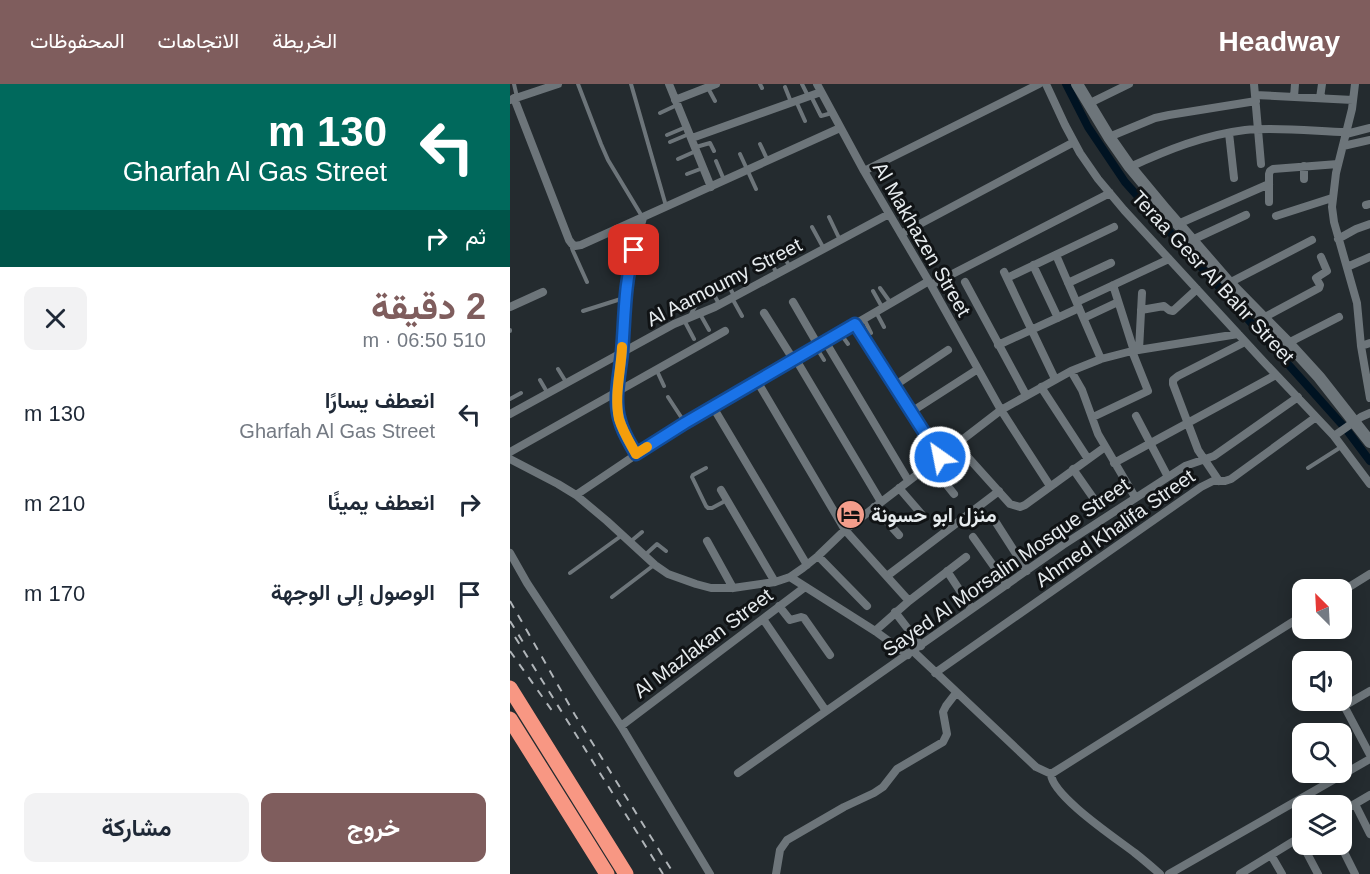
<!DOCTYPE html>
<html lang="ar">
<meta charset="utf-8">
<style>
:root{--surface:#fff;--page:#f2f2f3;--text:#1f2937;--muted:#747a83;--accent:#7f5d5d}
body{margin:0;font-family:Arial,Vazirmatn,sans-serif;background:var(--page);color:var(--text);direction:rtl;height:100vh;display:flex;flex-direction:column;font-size:22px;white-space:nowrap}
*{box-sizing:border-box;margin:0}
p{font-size:20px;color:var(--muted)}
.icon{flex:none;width:33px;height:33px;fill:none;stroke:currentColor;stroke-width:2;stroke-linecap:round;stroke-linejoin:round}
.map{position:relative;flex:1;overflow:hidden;direction:ltr}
.side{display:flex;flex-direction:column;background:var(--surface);width:510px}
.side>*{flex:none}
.guide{background:#00695c;color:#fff;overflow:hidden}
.needle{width:39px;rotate:336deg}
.tools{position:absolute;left:782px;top:495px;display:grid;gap:12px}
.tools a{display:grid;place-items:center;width:60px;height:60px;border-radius:12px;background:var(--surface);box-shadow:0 3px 15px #0003;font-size:30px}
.pin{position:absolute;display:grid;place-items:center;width:51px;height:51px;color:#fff;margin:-26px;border-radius:12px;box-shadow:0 3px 9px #0006}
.me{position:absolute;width:66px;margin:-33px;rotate:327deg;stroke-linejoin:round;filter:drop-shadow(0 0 4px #0008)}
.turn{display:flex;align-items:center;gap:21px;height:126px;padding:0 24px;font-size:27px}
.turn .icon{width:78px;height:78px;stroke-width:2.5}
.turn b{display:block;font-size:42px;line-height:51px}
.then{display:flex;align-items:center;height:57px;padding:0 24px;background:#0003;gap:12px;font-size:22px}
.round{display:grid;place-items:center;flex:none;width:63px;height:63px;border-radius:12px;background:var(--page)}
.headline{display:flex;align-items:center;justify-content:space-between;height:102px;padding:0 24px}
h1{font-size:36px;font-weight:700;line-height:45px;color:var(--accent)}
.cta{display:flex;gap:12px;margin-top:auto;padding:12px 24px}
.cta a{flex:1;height:69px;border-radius:12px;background:var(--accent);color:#fff;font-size:24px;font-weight:700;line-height:69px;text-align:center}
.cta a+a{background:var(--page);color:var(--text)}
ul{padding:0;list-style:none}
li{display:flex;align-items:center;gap:18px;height:90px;padding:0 24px}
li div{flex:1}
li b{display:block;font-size:22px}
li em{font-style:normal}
header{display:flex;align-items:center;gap:36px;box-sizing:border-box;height:84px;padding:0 30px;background:var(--accent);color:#fff}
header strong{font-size:28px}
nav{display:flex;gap:33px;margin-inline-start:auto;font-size:21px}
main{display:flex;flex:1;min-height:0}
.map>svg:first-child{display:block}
</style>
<header>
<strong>Headway</strong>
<nav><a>الخريطة</a><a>الاتجاهات</a><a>المحفوظات</a></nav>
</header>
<main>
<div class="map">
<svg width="860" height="790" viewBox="0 0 860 790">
<rect width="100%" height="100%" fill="#242b2f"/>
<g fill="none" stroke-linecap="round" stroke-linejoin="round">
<path stroke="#001322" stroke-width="8" d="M556,0L578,43L615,98L836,345L860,377"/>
<path stroke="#6d757a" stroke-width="4" d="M4,0L7,13
M68,0L91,60L98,76L133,134
M121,0L156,122
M250,0L252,4
M292,0L298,12
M275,3L281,18
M198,4L205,17
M301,12L311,32L322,29
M286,17L295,37
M150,29L167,21
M157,51L176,43
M160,58L179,50
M250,60L258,77
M186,63L200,59L204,67
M230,70L246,105
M168,75L186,67
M206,77L214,96
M177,90L193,84
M319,133L330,156
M302,143L314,165
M64,163L62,164L63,167L77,198
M272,170L280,183
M261,178L267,190
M217,198L224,212
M370,204L380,218
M201,205L209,220
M363,207L372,223
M222,214L232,232
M73,227L114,214
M366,228L374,243
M190,230L199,246
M180,232L188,217
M354,235L361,249
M174,236L184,255
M0,246V247
M330,249L338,260
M306,263L314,276
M48,285L56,298
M147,287L154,302
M30,296L37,308
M158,313L175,339
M0,315L11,309
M196,384L183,391L182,393L196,422L198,424H202L217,416
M798,384L831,363
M120,458L132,448
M135,471L147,460L156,467
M60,489L111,452
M102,513L144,481"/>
<path stroke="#6d757a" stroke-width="8" d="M159,0L201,103
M307,0L354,87L421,201L491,326L540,402
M536,0L555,41L570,69L588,95L614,126L753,277L824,352L860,400
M744,0L751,80
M845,0L842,25L826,89L822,123L824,138L847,219L851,262L860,314
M745,11L843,16
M784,13L785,0
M4,14L59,156L62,160L65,162L71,161L330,44
M810,14L812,0
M0,16L48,0
M165,16L206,0
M578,20L619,0
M719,49L724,94
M836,50L860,44
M599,53L645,34L659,31L746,17
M182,54L311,8
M833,62L860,56
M794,82V95
M620,83C657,66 694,51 735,46C766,43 804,47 836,48
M354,87L529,0
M759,118V90L760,87L763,85L828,80
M856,121L860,120
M766,132L822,114
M668,140L759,100
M391,150L564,58
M828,155L846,145L860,140
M682,156L736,131
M546,171L591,275
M523,181L548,234
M837,183L860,173
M494,188L545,295
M497,194L604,143
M455,198L516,311
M558,199L601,179
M719,199L802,156
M421,201L600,109
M603,201L624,267
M283,218L308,261
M567,218L659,175
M0,223L33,208
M631,226L654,222L659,226L663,227L687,205
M254,229L283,275
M574,234L608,218
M753,234L809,204L810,201L806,194L817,187L811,173
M345,240L430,373
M315,257L398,396
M778,259L829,233
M488,261L569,224
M851,262L860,259
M629,266L632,209
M285,274L371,418
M561,287L572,306L588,350L625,413
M247,297L335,446L399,517
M384,302L438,266
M531,303L578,375
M203,323L297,481
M401,328L468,285
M0,330L164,240L205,223L379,130
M626,332L658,393
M583,333L638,307L622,267
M824,352L851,333L860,329
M446,360L500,420L510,423L515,421L595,363
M0,368L215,247
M127,370L115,351L110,337L107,324V308L112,268L117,191L133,134
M0,375L48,400L66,411L97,437L145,481L158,490L186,500L201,504H223L265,498L280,493L293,484L308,472L335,446L491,326L561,287L591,275L622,267L728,250
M604,379L766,291
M420,380L444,410
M563,385L584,415
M709,397L688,366L663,300V296L668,292L735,258
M389,404L414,433
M211,406L265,498
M66,411L127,370L175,339L419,197
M364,423L389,451
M485,437L517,487
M463,453L497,501
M197,457L223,504
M0,469L17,499L111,642L200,790
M308,472L357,522
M437,487L462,525
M377,492L489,407
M280,493L365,547L398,571
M831,508L860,490
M269,522L280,536L291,533L294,534L320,571
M385,528L411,562
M253,535L316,627
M365,547L399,517L456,473
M403,567L526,683L541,690
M425,589L691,403L703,397H715L721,395L806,333
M831,616L860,671
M834,622L860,607
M111,642L295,503
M228,689L553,461L675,382L704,372L788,313
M845,720L860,750
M831,728L860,711
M789,754L808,790
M830,760L845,790
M761,771L772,790
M266,790L270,766L277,756L334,723L364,709L373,703L387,685L433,658L437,650L433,628L436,622L446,609
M650,790C642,783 634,776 625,769C607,755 542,712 541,690L792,532
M659,790L860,675
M730,790L792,752"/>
<path stroke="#6d757a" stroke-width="12" d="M567,0L599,53L620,83L654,124L719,199L778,259L809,293L860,358"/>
<path stroke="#f89783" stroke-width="15" d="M0,604L116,790
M0,635L97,790"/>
<path stroke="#b0b5b9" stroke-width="2" stroke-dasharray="8 8" stroke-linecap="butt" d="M0,517L65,631L164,790
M0,537L13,558
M5,553L153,790
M0,567L43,628"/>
</g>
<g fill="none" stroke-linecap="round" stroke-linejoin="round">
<defs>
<path id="route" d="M124,166C114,200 115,233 112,268C110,290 103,315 110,337C113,349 120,359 126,370L175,339L345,240L430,373"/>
</defs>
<use href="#route" stroke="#114b97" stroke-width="15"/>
<use href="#route" stroke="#1a73e8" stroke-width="10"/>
<path stroke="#f59e0b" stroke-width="10" d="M112,263C111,287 104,312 109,335C113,348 120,359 126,370L137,363"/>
</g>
<defs>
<symbol id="hotel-disc" viewBox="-11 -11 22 22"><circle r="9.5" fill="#f49d8b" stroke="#101315"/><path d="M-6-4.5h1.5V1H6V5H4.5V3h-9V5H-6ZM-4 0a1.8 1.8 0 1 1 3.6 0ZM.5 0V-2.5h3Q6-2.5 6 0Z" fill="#111"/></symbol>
</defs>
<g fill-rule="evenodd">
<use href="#hotel-disc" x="324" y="414" width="33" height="33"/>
</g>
<g text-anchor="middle" stroke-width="6" stroke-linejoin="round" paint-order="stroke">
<g font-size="20" fill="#e6ebee" stroke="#101315">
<text transform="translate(412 155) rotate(60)" y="7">Al Makhazen Street</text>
<text transform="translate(703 193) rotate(47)" y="7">Teraa Gesr Al Bahr Street</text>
<text transform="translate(214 198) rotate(-27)" y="7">Al Aamoumy Street</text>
<text transform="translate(605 444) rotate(-35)" y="7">Ahmed Khalifa Street</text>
<text transform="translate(496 483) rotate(-35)" y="7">Sayed Al Morsalin Mosque Street</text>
<text transform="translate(193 559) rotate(-37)" y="7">Al Mazlakan Street</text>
</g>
<g font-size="20" font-weight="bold" fill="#e6ebee" stroke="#101315" text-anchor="start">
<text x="361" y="438">منزل ابو حسونة</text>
</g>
</g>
</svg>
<div class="tools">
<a><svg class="needle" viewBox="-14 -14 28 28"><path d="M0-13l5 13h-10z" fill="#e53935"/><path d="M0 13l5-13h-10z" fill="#747a83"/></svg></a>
<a><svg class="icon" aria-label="sound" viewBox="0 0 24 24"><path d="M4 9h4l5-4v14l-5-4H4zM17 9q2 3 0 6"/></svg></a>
<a><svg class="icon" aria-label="search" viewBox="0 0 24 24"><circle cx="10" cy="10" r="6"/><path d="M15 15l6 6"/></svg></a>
<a><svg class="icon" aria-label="layers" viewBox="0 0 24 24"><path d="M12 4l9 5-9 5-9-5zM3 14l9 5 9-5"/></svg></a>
</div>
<div class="pin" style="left:124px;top:166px;background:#d93025"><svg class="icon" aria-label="arrive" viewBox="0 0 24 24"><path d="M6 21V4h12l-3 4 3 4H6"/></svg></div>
<svg class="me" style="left:430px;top:373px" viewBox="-20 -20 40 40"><circle r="17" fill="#1a73e8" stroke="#fff" stroke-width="3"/><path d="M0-11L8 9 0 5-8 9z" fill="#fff"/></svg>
</div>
<section class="side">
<div class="guide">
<div class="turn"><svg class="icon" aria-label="left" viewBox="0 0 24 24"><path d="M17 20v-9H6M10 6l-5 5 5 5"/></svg><div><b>130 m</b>Gharfah Al Gas Street</div></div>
<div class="then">ثم<svg class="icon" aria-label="right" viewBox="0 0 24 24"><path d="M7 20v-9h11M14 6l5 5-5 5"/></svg></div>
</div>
<div class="headline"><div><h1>2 دقيقة</h1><p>510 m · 06:50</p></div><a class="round"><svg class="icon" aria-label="close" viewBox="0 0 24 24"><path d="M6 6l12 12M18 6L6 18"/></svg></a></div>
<ul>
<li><svg class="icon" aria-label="left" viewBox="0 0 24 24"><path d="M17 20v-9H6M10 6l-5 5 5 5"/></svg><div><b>انعطف يسارًا</b><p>Gharfah Al Gas Street</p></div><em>130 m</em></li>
<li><svg class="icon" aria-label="right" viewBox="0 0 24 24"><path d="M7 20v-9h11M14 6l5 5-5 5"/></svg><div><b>انعطف يمينًا</b></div><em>210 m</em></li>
<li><svg class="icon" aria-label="arrive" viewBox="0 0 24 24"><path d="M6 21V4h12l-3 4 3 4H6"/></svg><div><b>الوصول إلى الوجهة</b></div><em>170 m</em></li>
</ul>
<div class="cta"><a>خروج</a><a>مشاركة</a></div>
</section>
</main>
